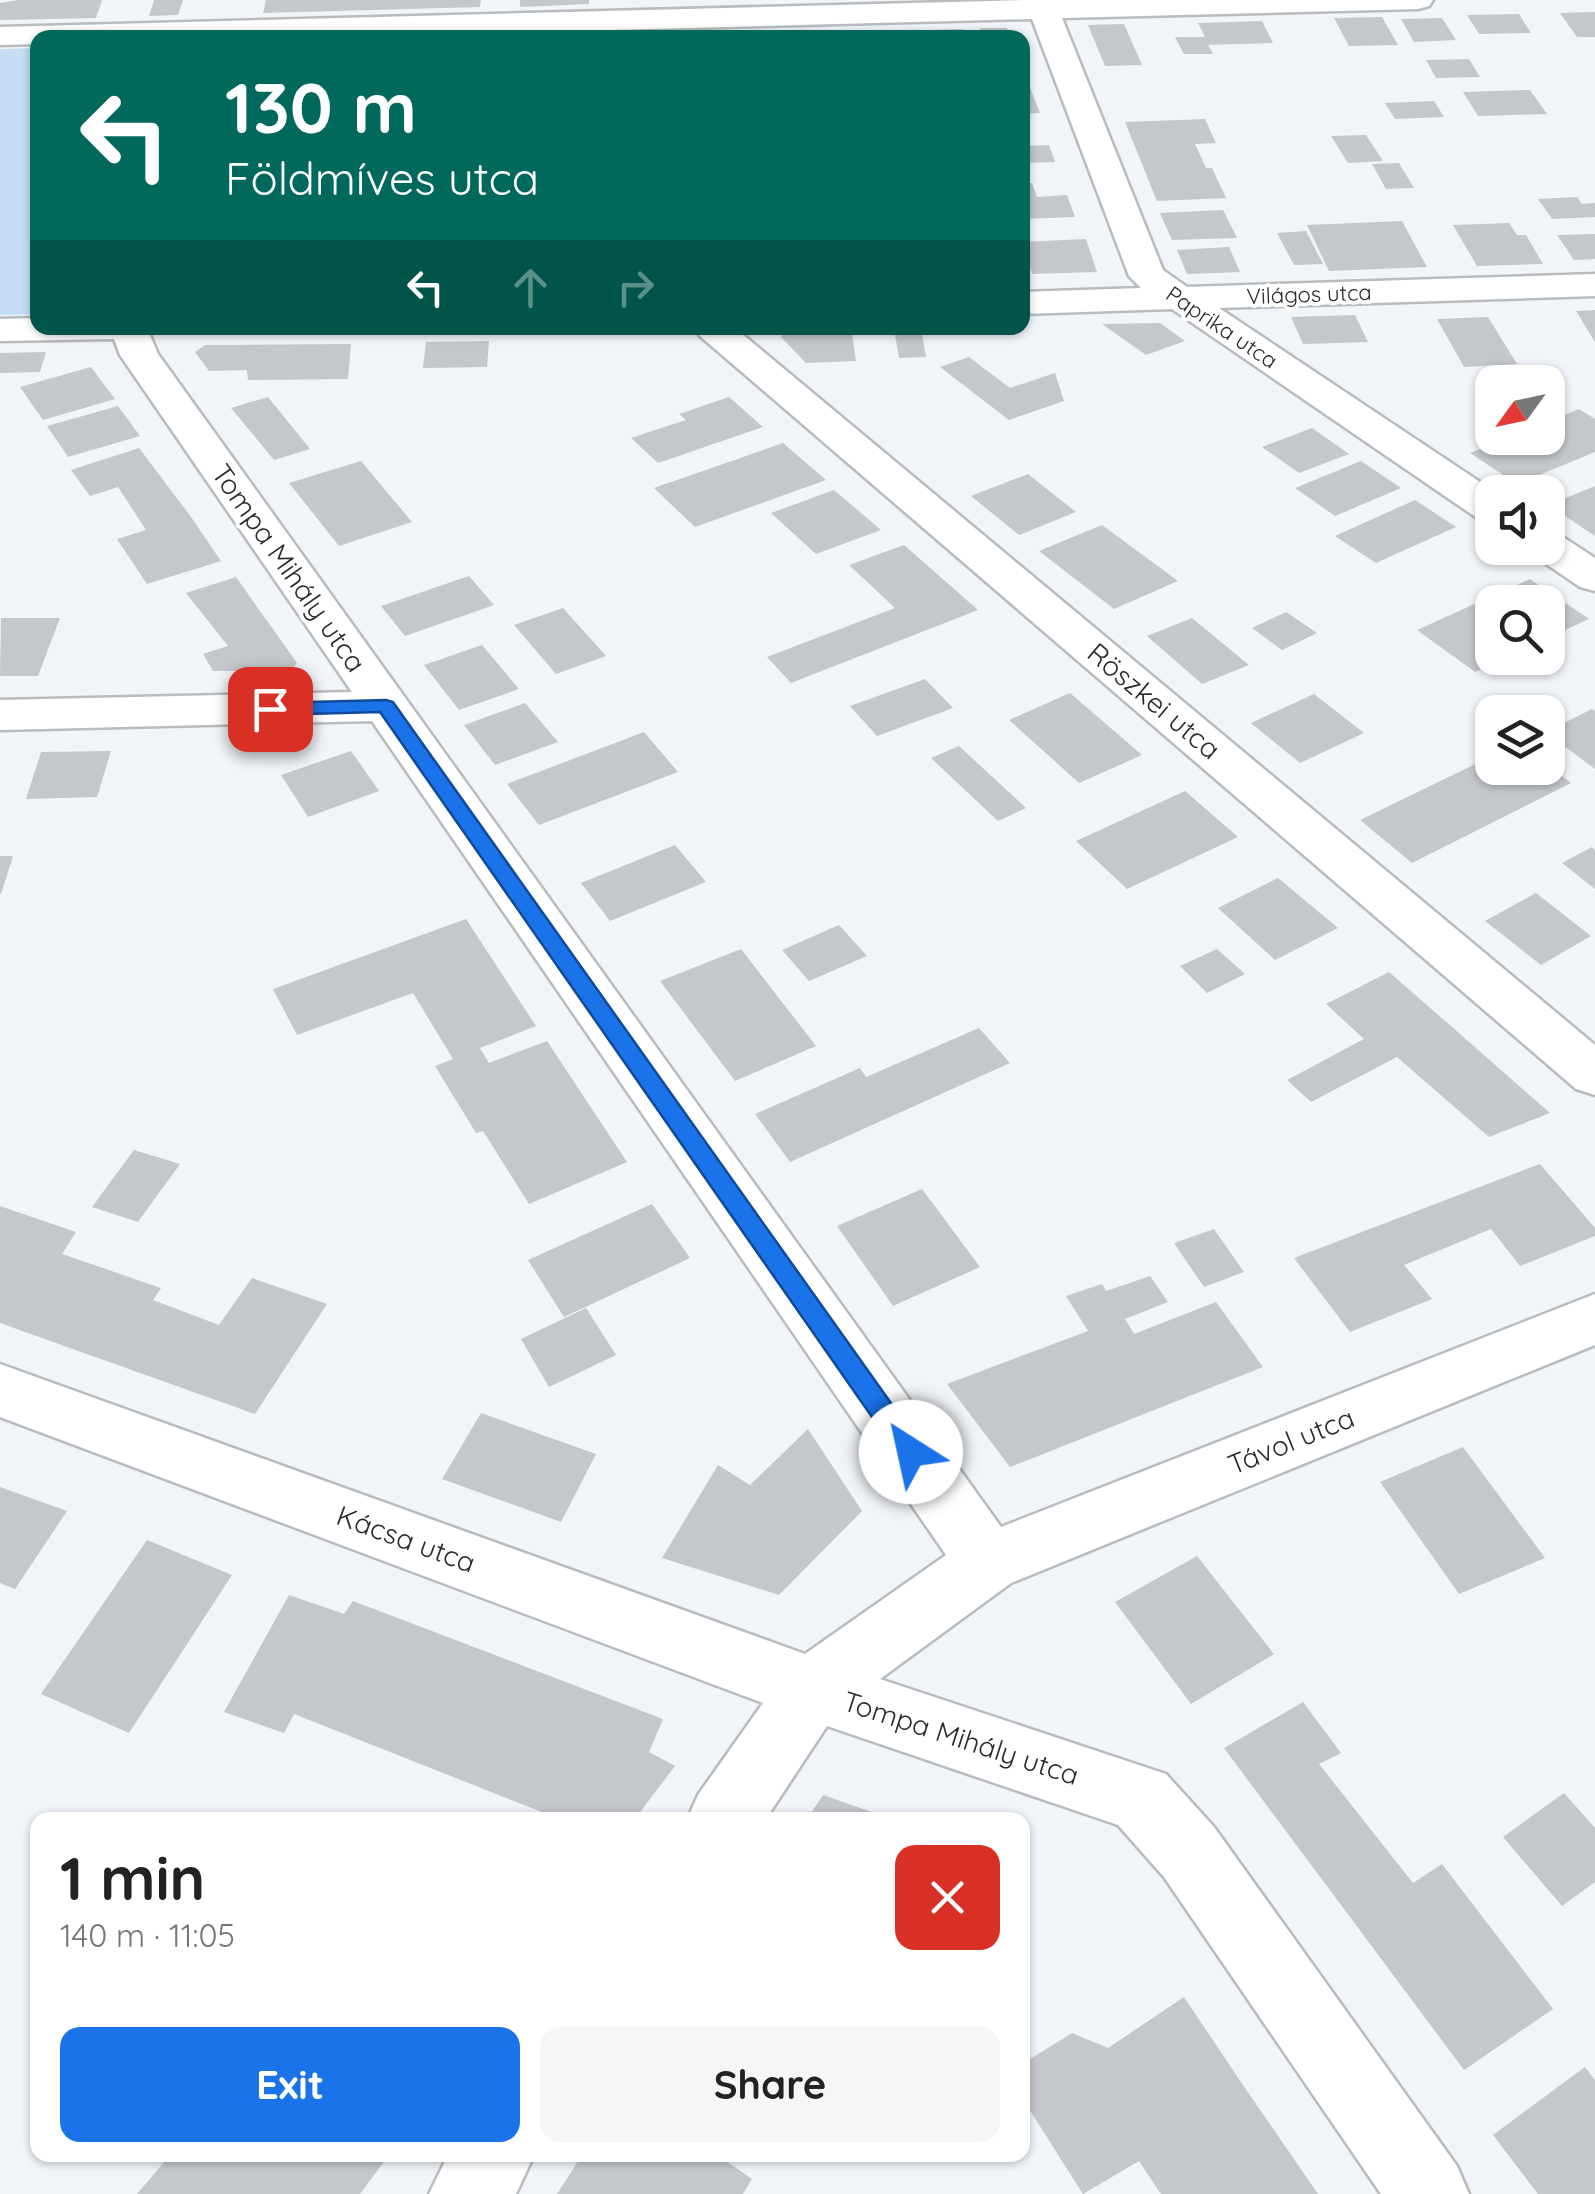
<!DOCTYPE html>
<meta charset="utf-8">
<style>
:root{--surface:#fff;--page:#f6f6f6;--text:#222;--muted:#767676;--accent:#1a73e8}
body{margin:0;font-family:Quicksand,sans-serif;background:var(--page);color:var(--text);height:100vh;display:flex;flex-direction:column;font-size:38px;white-space:nowrap}
*{box-sizing:border-box;margin:0}
p{font-size:32px;color:var(--muted)}
.icon{flex:none;width:55px;height:55px;fill:none;stroke:currentColor;stroke-width:2;stroke-linecap:round;stroke-linejoin:round}
.map{position:relative;flex:1;overflow:hidden}
.sheet{position:absolute;left:30px;top:1812px;width:1000px;height:350px;display:flex;flex-direction:column;background:var(--surface);border-radius:20px;box-shadow:0 2px 8px #0004}
.sheet>*{flex:none}
.banner{position:absolute;left:30px;top:30px;width:1000px;height:305px;border-radius:20px;box-shadow:0 2px 8px #0004;background:#00695c;color:#fff;overflow:hidden}
.needle{width:65px;rotate:237deg}
.buttons{position:absolute;left:1475px;top:365px;display:grid;gap:20px}
.buttons a{display:grid;place-items:center;width:90px;height:90px;border-radius:20px;background:var(--surface);box-shadow:0 2px 8px #0004;font-size:50px}
.pin{position:absolute;display:grid;place-items:center;width:85px;height:85px;color:#fff;margin:-42px;border-radius:20px;box-shadow:0 5px 15px #0006}
.me{position:absolute;width:110px;margin:-55px;rotate:325deg;stroke-linejoin:round;filter:drop-shadow(0 0 8px #0008)}
.turn{display:flex;align-items:center;gap:35px;height:210px;padding:0 30px;font-size:45px}
.turn .icon{width:130px;height:130px;stroke-width:2.5}
.turn b{display:block;font-size:70px;line-height:85px}
.lanes{display:flex;align-items:center;height:95px;padding:0 30px;background:#0003;justify-content:center;gap:50px;direction:ltr}
.lanes .off{opacity:.35}
.round{display:grid;place-items:center;flex:none;width:105px;height:105px;border-radius:20px;background:var(--page)}
.summary{display:flex;align-items:center;justify-content:space-between;height:170px;padding:0 30px}
h1{font-size:60px;font-weight:800;line-height:75px}
.cta{display:flex;gap:20px;margin-top:auto;padding:20px 30px}
.cta a{flex:1;height:115px;border-radius:20px;background:var(--accent);color:#fff;font-size:40px;font-weight:800;line-height:115px;text-align:center}
.cta a+a{background:var(--page);color:var(--text)}
.map>svg:first-child{display:block}
</style>
<div class="map">
<svg width="1595" height="2194" viewBox="0 0 1595 2194">
<rect width="100%" height="100%" fill="#f1f4f8"/>
<path fill="#c4ddf5" d="M37,48V314L0,315V49Z"/>
<path fill="#c4c7cb" d="M18,0H102L96,18L0,20V3Z
M154,0H183L178,15L149,16Z
M266,0H481L480,7L263,13Z
M520,0H589V4L520,7Z
M1595,12V37H1577L1560,13Z
M1519,14L1531,33L1479,34L1467,15Z
M1382,17L1398,45L1349,46L1334,18Z
M1442,18L1456,40L1414,42L1401,19Z
M1262,21L1273,43L1208,45L1213,54H1184L1175,37H1205L1198,23Z
M1124,24L1142,65L1105,66L1088,25Z
M980,28H1007L1010,38H984Z
M963,29L967,38H932L929,30Z
M861,31H901L903,38H862Z
M1469,59L1480,77L1436,78L1426,60Z
M1029,85L1040,113L1022,114V86Z
M1530,90L1547,114L1478,116L1463,92Z
M1434,101L1444,117L1395,119L1385,103Z
M1205,119L1216,143L1195,144L1206,168H1212L1226,198L1157,201L1125,122Z
M1366,135L1383,161L1348,163L1331,136Z
M1049,145L1055,162L1022,163V146Z
M1399,163L1414,188L1386,189L1372,164Z
M1022,183H1032L1037,197L1067,195L1075,217L1022,219Z
M1577,197L1582,204L1595,203V217L1552,219L1538,199Z
M1223,210L1237,238L1172,240L1160,213Z
M1402,221L1427,267L1329,271L1307,225Z
M1509,223L1517,235H1526L1543,264L1477,266L1453,225Z
M1306,231L1323,264L1294,265L1277,233Z
M1595,234V259L1574,260L1557,235Z
M1086,239L1097,272L1032,274L1028,260L1022,261V242Z
M1229,247L1240,272L1187,274L1177,250Z
M1595,310V342L1576,311Z
M1355,315L1368,342L1303,344L1291,317Z
M1488,317L1517,364L1464,367L1437,319Z
M1160,323L1185,341L1146,355L1102,324Z
M851,328L856,361L806,363L781,337L786,329Z
M921,328L926,357L899,358L894,329Z
M489,341L487,367L423,368L426,342Z
M351,344L348,379L248,380L247,370L209,371L195,352L205,345Z
M46,352L40,372L0,373V353Z
M969,357L1010,388L1055,373L1064,401L1009,420L940,367Z
M91,367L115,399L43,420L20,387Z
M268,397L310,449L274,460L231,408Z
M729,397L763,427L658,463L631,438L686,420L679,414Z
M118,406L140,436L68,457L47,426Z
M1579,409L1595,419V452L1517,484L1470,453L1508,438H1548V422Z
M1312,428L1349,454L1299,473L1262,447Z
M783,443L826,480L695,527L654,488Z
M139,448L191,517L221,561L147,584L117,539L146,530L118,487L90,496L71,470Z
M361,461L412,522L339,546L289,483Z
M1361,461L1401,488L1335,516L1295,488Z
M1028,474L1076,512L1019,535L971,496Z
M1595,486V536L1549,505Z
M834,490L881,530L816,554L771,513Z
M1415,500L1456,527L1376,563L1335,536Z
M1102,525L1178,581L1114,609L1039,551Z
M904,545L978,610L791,683L767,657L895,608L849,565Z
M469,576L494,605L405,636L381,606Z
M236,577L297,663L290,671H213L203,654L228,646L186,593Z
M1530,579L1589,619L1548,638V602H1492V658H1506L1475,672L1417,630Z
M563,608L606,656L556,674L514,625Z
M1286,612L1317,633L1282,650L1252,628Z
M1,618H60L38,676H0Z
M1192,618L1249,665L1202,684L1147,636Z
M482,645L519,689L459,710L424,665Z
M925,679L953,708L877,736L850,706Z
M1070,693L1142,755L1079,783L1009,720Z
M1314,694L1364,733L1300,763L1251,723Z
M525,703L558,742L495,765L464,725Z
M1592,709L1595,711V769L1548,734V731Z
M644,732L678,772L539,825L507,784Z
M959,746L1026,808L998,821L931,758Z
M111,751L97,797L26,799L41,752Z
M351,751L379,791L308,817L281,775Z
M1492,756V768L1548,765L1571,783L1412,863L1360,820Z
M1185,791L1238,837L1127,889L1076,841Z
M675,845L706,882L610,921L581,883Z
M1592,847L1595,850V889L1562,863Z
M0,856H13L1,894H0Z
M1278,878L1338,928L1275,960L1218,908Z
M1536,893L1591,936L1541,965L1485,921Z
M466,919L536,1026L480,1048L489,1063L547,1041L627,1162L529,1204L483,1131L476,1133L435,1066L453,1059L413,993L297,1035L273,989Z
M839,925L867,956L809,981L782,950Z
M741,949L816,1046L735,1081L660,981Z
M1217,949L1245,974L1207,993L1180,966Z
M1389,972L1452,1027L1550,1113L1489,1137L1397,1057L1311,1102L1287,1080L1364,1039L1326,1004Z
M979,1028L1010,1063L790,1162L755,1114L860,1068L866,1077Z
M134,1150L180,1164L138,1222L92,1207Z
M1540,1164L1595,1228V1236L1520,1266L1491,1229L1404,1265L1432,1299L1350,1332L1294,1258Z
M922,1189L980,1267L893,1306L837,1226Z
M652,1204L690,1258L564,1317L528,1260Z
M0,1206L76,1232L62,1254L161,1288L153,1300L219,1325L252,1278L327,1304L255,1414L0,1323Z
M1214,1229L1244,1272L1204,1287L1174,1243Z
M1150,1276L1168,1302L1125,1319L1134,1334L1216,1302L1263,1367L1010,1467L947,1384L1088,1331L1066,1296L1102,1284L1106,1291Z
M586,1308L616,1355L549,1387L521,1339Z
M481,1413L596,1454L561,1522L442,1479Z
M808,1429L862,1511L779,1595L662,1558L718,1465L750,1485Z
M1463,1447L1545,1558L1459,1594L1380,1482Z
M0,1487L67,1511L15,1589L0,1583Z
M147,1540L232,1575L129,1733L41,1694Z
M1197,1556L1274,1654L1191,1704L1115,1602Z
M289,1595L344,1614L353,1601L663,1719L649,1752L675,1766L634,1820H562L294,1714L284,1733L224,1712Z
M1303,1702L1341,1753L1319,1764L1413,1883L1442,1864L1553,2009L1464,2070L1224,1748Z
M1564,1793L1595,1828V1882L1562,1906L1503,1837Z
M823,1795L892,1819V1820H806Z
M1184,1997L1245,2088L1318,2194H1161L1139,2161L1083,2194L1024,2101L1027,2061L1072,2033L1108,2048Z
M1585,2067L1595,2080V2194H1538L1493,2135Z
M170,2155H389L360,2194H137Z
M582,2155H717L752,2179L743,2194H557Z"/>
<g fill="none" stroke-linecap="round" stroke-linejoin="round">
<defs>
<path id="minor" d="M1025,0H1433L1429,6L1418,9L1062,18L1163,270L1187,287L1595,274V296L1219,308L1495,492L1492,521L1477,518L1172,309L1022,314V292L1141,288L1129,276L1032,19L306,38H38V44L0,45V27Z
M38,318V328H147L158,354L1001,1527L1595,1294V1345L1011,1583L880,1679L1166,1774L1214,1827L1457,2166L1469,2194H1381L1164,1877L1118,1825L827,1726L765,1820H687L698,1795L763,1703L0,1417V1364L805,1654L946,1555L372,721L0,730V700L352,692L120,355L114,339L0,341V319Z
M695,328H735L1595,1045V1095L1576,1089L700,336Z
M1548,533L1563,537L1595,558V591L1580,587L1533,555L1528,548H1548Z
M448,2155H534L516,2194H429Z"/>
</defs>
<use href="#minor" stroke="#b8bcbf" stroke-width="5"/>
<use href="#minor" fill="#fff" fill-rule="evenodd"/>
</g>
<path fill="#1a73e8" stroke="#114b97" stroke-width="2.5" d="M386,700L393,702L920,1444L924,1452L920,1460L911,1463L902,1460L380,712L270,715L260,709L270,703Z"/>
<g text-anchor="middle" stroke-width="8" stroke-linejoin="round" paint-order="stroke">
<g font-size="22" fill="#27292a" stroke="#fff">
<text transform="translate(1309 294) rotate(-2)" y="8">Világos utca</text>
<text transform="translate(1222 327) rotate(34)" y="8">Paprika utca</text>
</g>
<g font-size="28" fill="#27292a" stroke="#fff">
<text transform="translate(289 568) rotate(55)" y="10">Tompa Mihály utca</text>
<text transform="translate(1154 701) rotate(40)" y="10">Röszkei utca</text>
<text transform="translate(1291 1441) rotate(-22)" y="10">Távol utca</text>
<text transform="translate(406 1539) rotate(20)" y="10">Kácsa utca</text>
<text transform="translate(961 1738) rotate(18)" y="10">Tompa Mihály utca</text>
</g>
</g>
</svg>
<div class="buttons">
<a><svg class="needle" viewBox="-14 -14 28 28"><path d="M0-13l5 13h-10z" fill="#e53935"/><path d="M0 13l5-13h-10z" fill="#767676"/></svg></a>
<a><svg class="icon" aria-label="sound" viewBox="0 0 24 24"><path d="M4 9h4l5-4v14l-5-4H4zM17 9q2 3 0 6"/></svg></a>
<a><svg class="icon" aria-label="search" viewBox="0 0 24 24"><circle cx="10" cy="10" r="6"/><path d="M15 15l6 6"/></svg></a>
<a><svg class="icon" aria-label="layers" viewBox="0 0 24 24"><path d="M12 4l9 5-9 5-9-5zM3 14l9 5 9-5"/></svg></a>
</div>
<div class="pin" style="left:270px;top:709px;background:#d93025"><svg class="icon" aria-label="arrive" viewBox="0 0 24 24"><path d="M6 21V4h12l-3 4 3 4H6"/></svg></div>
<svg class="me" style="left:911px;top:1452px" viewBox="-20 -20 40 40"><circle r="19" fill="#fff"/><path d="M0-13L10 11 0 6-10 11z" fill="#1a73e8"/></svg>
<div class="banner">
<div class="turn"><svg class="icon" aria-label="left" viewBox="0 0 24 24"><path d="M17 20v-9H6M10 6l-5 5 5 5"/></svg><div><b>130 m</b>Földmíves utca</div></div>
<div class="lanes"><svg class="icon" aria-label="left" viewBox="0 0 24 24"><path d="M17 20v-9H6M10 6l-5 5 5 5"/></svg><svg class="icon off" aria-label="ahead" viewBox="0 0 24 24"><path d="M12 20V5M6 11l6-6 6 6"/></svg><svg class="icon off" aria-label="right" viewBox="0 0 24 24"><path d="M7 20v-9h11M14 6l5 5-5 5"/></svg></div>
</div>
<section class="sheet">
<div class="summary"><div><h1>1 min</h1><p>140 m · 11:05</p></div><a class="round" style="background:#d93025;color:#fff"><svg class="icon" aria-label="close" viewBox="0 0 24 24"><path d="M6 6l12 12M18 6L6 18"/></svg></a></div>
<div class="cta"><a>Exit</a><a>Share</a></div>
</section>
</div>
